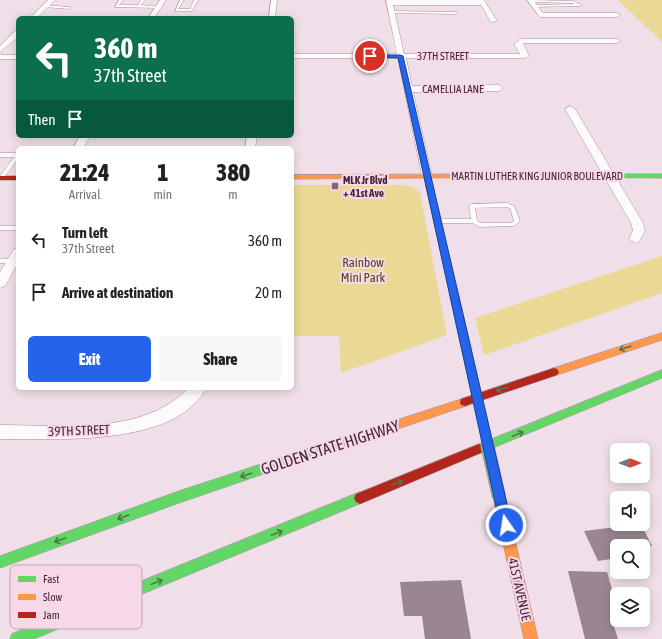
<!DOCTYPE html>
<style>
:root{--surface:#fff;--page:#f6f6f6;--text:#222;--muted:#767676;--accent:#2563eb}
body{margin:0;font-family:"Asap Condensed",sans-serif;background:var(--page);color:var(--text);height:100vh;display:flex;flex-direction:column;font-size:15px;white-space:nowrap}
*{box-sizing:border-box;margin:0}
p{font-size:13px;color:var(--muted)}
.icon{flex:none;width:22px;height:22px;fill:none;stroke:currentColor;stroke-width:2;stroke-linecap:round;stroke-linejoin:round}
.map{position:relative;flex:1;overflow:hidden}
.side{position:absolute;left:16px;top:146px;width:278px;height:244px;display:flex;flex-direction:column;background:var(--surface);border-radius:6px;box-shadow:0 2px 10px #0003}
.side>*{flex:none}
.guide{position:absolute;left:16px;top:16px;width:278px;height:122px;border-radius:6px;box-shadow:0 2px 10px #0003;background:#0b6e4f;color:#fff;overflow:hidden}
.needle{width:26px;rotate:90deg}
.buttons{position:absolute;left:610px;top:443px;display:grid;gap:8px}
.buttons a{display:grid;place-items:center;width:40px;height:40px;border-radius:6px;background:var(--surface);box-shadow:0 2px 10px #0003;font-size:20px}
.pin{position:absolute;display:grid;place-items:center;width:34px;height:34px;color:#fff;margin:-17px;border:2px solid #fff;border-radius:50%;box-shadow:0 1px 4px #0007}
.me{position:absolute;width:44px;margin:-22px;rotate:347deg;stroke-linejoin:round;filter:drop-shadow(0 0 3px #0008)}
.turn{display:flex;align-items:center;gap:14px;height:84px;padding:0 12px;font-size:18px}
.turn .icon{width:52px;height:52px;stroke-width:2.5}
.turn b{display:block;font-size:28px;line-height:34px}
.then{display:flex;align-items:center;height:38px;padding:0 12px;background:#0003;gap:8px;font-size:15px}
.eta{display:flex;justify-content:space-evenly;align-items:center;height:68px;text-align:center}
.eta b{font-size:24px;font-weight:800;line-height:28px}
.action{display:flex;gap:8px;margin-top:auto;padding:8px 12px}
.action a{flex:1;height:46px;border-radius:6px;background:var(--accent);color:#fff;font-size:16px;font-weight:800;line-height:46px;text-align:center}
.action a+a{background:var(--page);color:var(--text)}
ul{padding:0;list-style:none}
li{display:flex;align-items:center;gap:12px;height:52px;padding:0 12px}
li div{flex:1}
li b{display:block;font-size:15px}
li em{font-style:normal}
.map>svg:first-child{display:block}
</style>
<div class="map">
<svg width="662" height="639" viewBox="0 0 662 639">
<rect width="100%" height="100%" fill="#f0dfe8"/>
<path fill="#e9d994" d="M618,0H662V42Z
M292,185H405L415,188L420,193L447,335L341,373L339,336H292Z
M662,256V293L484,355L475,318Z"/>
<path fill="#998692" d="M641,524L652,546H617V558L598,561L584,531Z
M568,571L607,572L612,589H617V620H612L618,639H585Z
M461,580L471,639H425L422,616H404L400,582Z"/>
<g fill="none" stroke-linecap="round" stroke-linejoin="round">
<defs>
<path id="lane" d="M119,0H123L119,5H138L141,0H145L141,5L161,7L159,8L115,7Z
M180,0H184L178,9H190L194,0H198L192,11H175Z
M531,0L573,1L582,5L580,6L534,7L533,5L575,4L572,3L530,2Z
M45,5L69,7L71,8L69,9L44,7Z
M390,11L456,12L458,13L456,14L391,13Z
M0,153H18V159L3,179H0V176L14,157H0Z
M507,203L514,206L520,221L514,226L479,227L473,223H438L435,221L438,219H471L469,206L472,204ZM506,207L510,208L514,221L511,223H480L477,220L475,208Z
M0,226H18V230H0Z
M0,259H13L16,261L13,263H0Z"/>
<path id="street" d="M48,0H55L37,18H30Z
M160,0H166L154,18H148Z
M271,0H277L275,18H269Z
M386,0H484L497,21L491,22L481,5H393L404,54H520L514,44L521,39H617L621,41L617,43H523L529,56L525,58H406L412,86L499,85L503,88L499,91L413,92L432,176L427,179L422,176L398,58H292V54H397Z
M527,0H533L543,13H617L620,15L617,17H541L539,16Z
M15,31H18V37L0,52V46Z
M0,55H18V59H0Z
M570,106L575,109L643,223L645,230L639,242L635,243L629,239L633,230L631,223L565,109Z
M80,136H90L83,148H73Z
M247,136H257L255,148H245Z
M18,248V263L5,286L0,288V272L14,249Z
M189,388H206C176,447 56,439 0,439V425C61,425 142,436 189,388Z"/>
<path id="fast" d="M427,174L430,176L471,347L469,350H463L461,347L424,176Z
M549,174H662V178L547,177L546,176Z
M662,370V378L483,452L479,454L475,452L474,449L475,446Z
M341,438L345,440L346,443L345,446L179,503L0,568V556L179,491Z
M360,492L364,494L366,498L364,502L34,639H10L12,634Z"/>
<path id="slow" d="M549,174L552,176L551,177L292,179V175Z
M662,333V340L554,376L551,375L549,372L551,369Z
M465,398L469,399L470,402L469,405L341,448L337,446L336,443L337,440L341,438Z
M499,491L503,493L505,497L538,639H524L493,497L495,493Z"/>
<path id="jam" d="M0,176H18V180H0Z
M554,368L557,369L559,372L557,375L465,406L461,405L460,402L461,399Z
M479,444L483,446L484,449L483,452L360,504L356,502L354,498L356,494Z"/>
</defs>
<use href="#lane" stroke="#a7939f" stroke-width="1"/>
<use href="#street" stroke="#a7939f" stroke-width="1"/>
<use href="#fast" stroke="#a7939f" stroke-width="1"/>
<use href="#slow" stroke="#a7939f" stroke-width="1"/>
<use href="#jam" stroke="#a7939f" stroke-width="1"/>
<use href="#lane" fill="#fdfafc" fill-rule="evenodd"/>
<use href="#street" fill="#fdfafc" fill-rule="evenodd"/>
<use href="#fast" fill="#63d668" fill-rule="evenodd"/>
<use href="#slow" fill="#ff974d" fill-rule="evenodd"/>
<use href="#jam" fill="#b3261e" fill-rule="evenodd"/>
<defs>
<path id="fast-bridge-far1" d="M466,347L488,445"/>
<path id="fast-bridge" d="M487,444L499,497"/>
</defs>
<use href="#fast-bridge-far1" stroke="#a7939f" stroke-width="10" stroke-linecap="butt"/>
<use href="#fast-bridge" stroke="#a7939f" stroke-width="14" stroke-linecap="butt"/>
<use href="#fast-bridge-far1" stroke="#63d668" stroke-width="10"/>
<use href="#fast-bridge" stroke="#63d668" stroke-width="12"/>
</g>
<defs><path id="oneway-shaft" d="M-6 0H5M1.5-3L5.5 0L1.5 3" fill="none" stroke-width="1.6" stroke-linecap="round" stroke-linejoin="round"/></defs>
<g stroke="#51754d">
<use href="#oneway-shaft" transform="translate(625 348) rotate(162)"/>
<use href="#oneway-shaft" transform="translate(502 389) rotate(162)"/>
<use href="#oneway-shaft" transform="translate(518 434) rotate(-22)"/>
<use href="#oneway-shaft" transform="translate(246 475) rotate(162)"/>
<use href="#oneway-shaft" transform="translate(397 483) rotate(-22)"/>
<use href="#oneway-shaft" transform="translate(123 517) rotate(160)"/>
<use href="#oneway-shaft" transform="translate(277 533) rotate(-22)"/>
<use href="#oneway-shaft" transform="translate(60 540) rotate(160)"/>
<use href="#oneway-shaft" transform="translate(157 582) rotate(-22)"/>
</g>
<path fill="#2563eb" stroke="#184099" d="M370,55H400L403,56L512,525L510,530L506,531L501,530L500,525L398,58L368,57Z"/>
<rect fill="#806775" stroke="#f7d8e9" stroke-width="1.5" x="331" y="182" width="8" height="8" rx="2"/>
<g text-anchor="middle" stroke-width="4" stroke-linejoin="round" paint-order="stroke">
<g font-size="11" fill="#432637" stroke="#f7d8e9">
<text x="443" y="60">37TH STREET</text>
<text x="453" y="93">CAMELLIA LANE</text>
<text x="537" y="180">MARTIN LUTHER KING JUNIOR BOULEVARD</text>
</g>
<g font-size="11" font-weight="bold" fill="#432637" stroke="#f7d8e9" text-anchor="start">
<text x="343" y="184">MLK Jr Blvd<tspan x="343" dy="13">+ 41st Ave</tspan></text>
</g>
<g font-size="13" fill="#514b16" stroke="#f7d8e9">
<text x="363" y="267">Rainbow<tspan x="363" dy="15">Mini Park</tspan></text>
</g>
<g font-size="13" fill="#432637" stroke="#f7d8e9">
<text transform="translate(79 430) rotate(-2)" y="5">39TH STREET</text>
<text transform="translate(520 589) rotate(77)" y="5">41ST AVENUE</text>
</g>
<g font-size="16" fill="#432637" stroke="#f7d8e9">
<text transform="translate(330 447) rotate(-18)" y="6">GOLDEN STATE HIGHWAY</text>
</g>
</g>
<rect x="10" y="565" width="132" height="64" rx="6" fill="#f7d8e9" stroke="#c1a3b4" stroke-width="1"/>
<rect x="18" y="576" width="18" height="6" fill="#63d668"/>
<rect x="18" y="594" width="18" height="6" fill="#ff974d"/>
<rect x="18" y="612" width="18" height="6" fill="#b3261e"/>
<g font-size="11" fill="#432637">
<text x="43" y="583">Fast</text>
<text x="43" y="601">Slow</text>
<text x="43" y="619">Jam</text>
</g>
</svg>
<div class="buttons">
<a><svg class="needle" viewBox="-14 -14 28 28"><path d="M0-13l5 13h-10z" fill="#e53935"/><path d="M0 13l5-13h-10z" fill="#767676"/></svg></a>
<a><svg class="icon" aria-label="sound" viewBox="0 0 24 24"><path d="M4 9h4l5-4v14l-5-4H4zM17 9q2 3 0 6"/></svg></a>
<a><svg class="icon" aria-label="search" viewBox="0 0 24 24"><circle cx="10" cy="10" r="6"/><path d="M15 15l6 6"/></svg></a>
<a><svg class="icon" aria-label="layers" viewBox="0 0 24 24"><path d="M12 4l9 5-9 5-9-5zM3 14l9 5 9-5"/></svg></a>
</div>
<div class="pin" style="left:370px;top:56px;background:#d93025"><svg class="icon" aria-label="arrive" viewBox="0 0 24 24"><path d="M6 21V4h12l-3 4 3 4H6"/></svg></div>
<svg class="me" style="left:506px;top:525px" viewBox="-20 -20 40 40"><circle r="17" fill="#2563eb" stroke="#fff" stroke-width="3"/><path d="M0-11L8 9 0 5-8 9z" fill="#fff"/></svg>
<div class="guide">
<div class="turn"><svg class="icon" aria-label="left" viewBox="0 0 24 24"><path d="M17 20v-9H6M10 6l-5 5 5 5"/></svg><div><b>360 m</b>37th Street</div></div>
<div class="then">Then<svg class="icon" aria-label="arrive" viewBox="0 0 24 24"><path d="M6 21V4h12l-3 4 3 4H6"/></svg></div>
</div>
<section class="side">
<div class="eta">
<div><b>21:24</b><p>Arrival</p></div>
<div><b>1</b><p>min</p></div>
<div><b>380</b><p>m</p></div>
</div>
<ul>
<li><svg class="icon" aria-label="left" viewBox="0 0 24 24"><path d="M17 20v-9H6M10 6l-5 5 5 5"/></svg><div><b>Turn left</b><p>37th Street</p></div><em>360 m</em></li>
<li><svg class="icon" aria-label="arrive" viewBox="0 0 24 24"><path d="M6 21V4h12l-3 4 3 4H6"/></svg><div><b>Arrive at destination</b></div><em>20 m</em></li>
</ul>
<div class="action"><a>Exit</a><a>Share</a></div>
</section>
</div>
